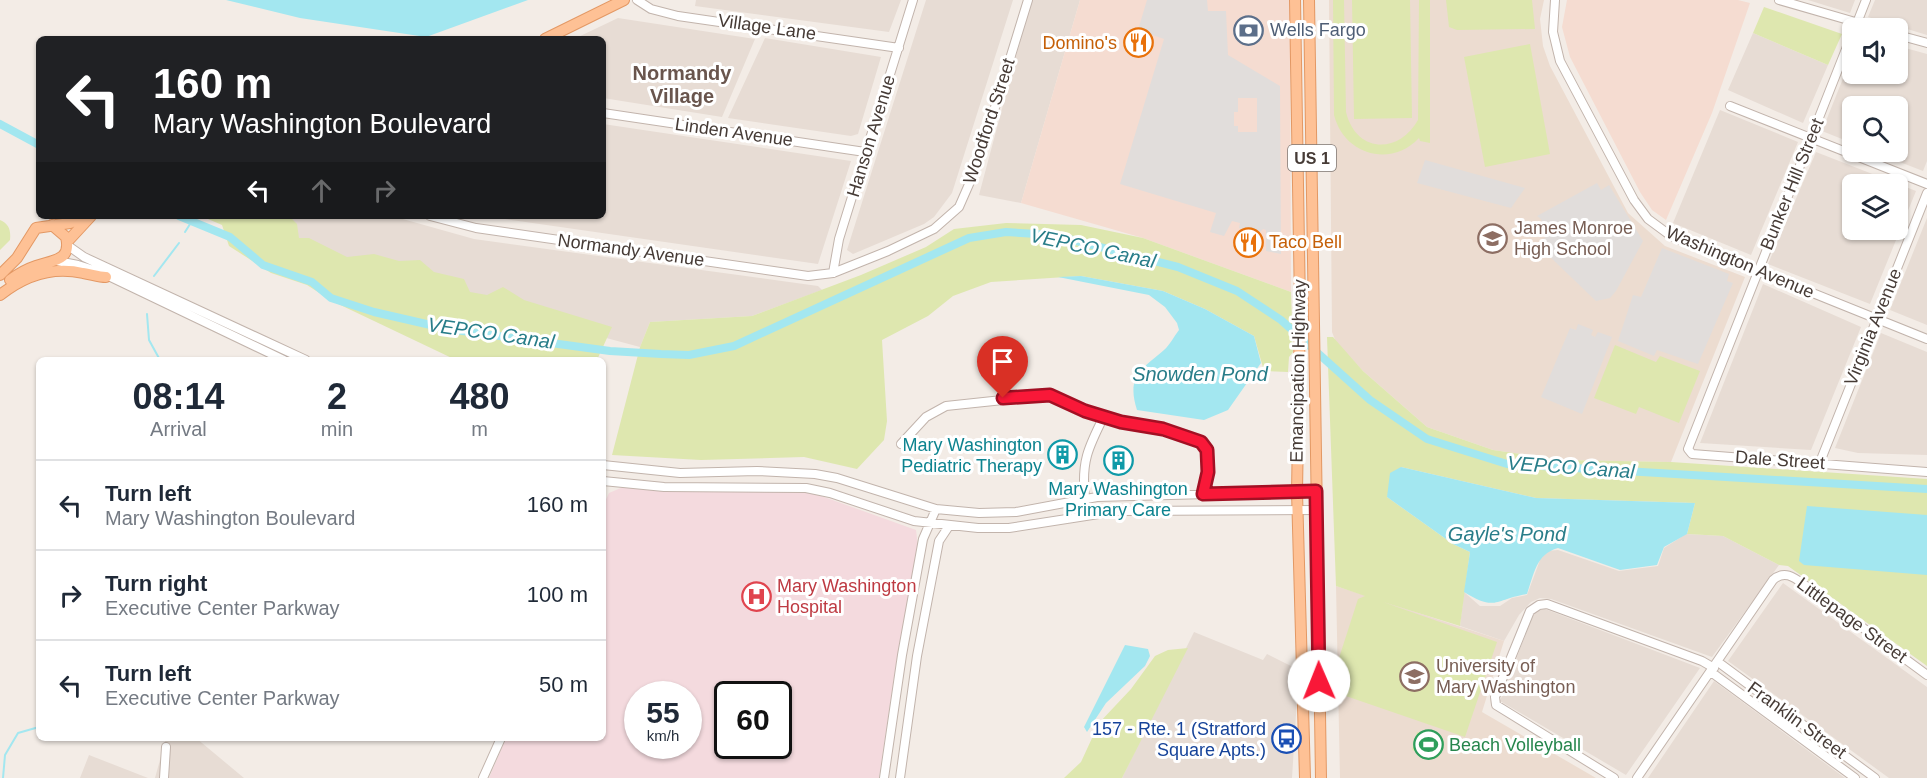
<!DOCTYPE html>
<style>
:root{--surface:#fff;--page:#f2f2f3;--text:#1f2937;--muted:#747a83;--line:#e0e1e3}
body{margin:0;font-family:Arial,sans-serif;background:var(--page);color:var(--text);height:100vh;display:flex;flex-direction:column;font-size:22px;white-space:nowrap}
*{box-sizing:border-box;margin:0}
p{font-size:20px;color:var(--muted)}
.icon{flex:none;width:33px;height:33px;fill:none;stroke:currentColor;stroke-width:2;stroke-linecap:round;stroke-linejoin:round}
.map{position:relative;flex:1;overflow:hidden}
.drawer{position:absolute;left:36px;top:357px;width:570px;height:384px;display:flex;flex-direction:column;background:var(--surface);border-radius:9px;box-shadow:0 2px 4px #0004}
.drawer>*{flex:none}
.hud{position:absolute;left:36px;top:36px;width:570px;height:183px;border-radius:9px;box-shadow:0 2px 4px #0004;background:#202124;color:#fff;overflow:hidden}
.buttons{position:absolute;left:1842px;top:18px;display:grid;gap:12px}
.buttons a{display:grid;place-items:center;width:66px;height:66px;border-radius:9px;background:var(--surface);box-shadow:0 2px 4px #0004;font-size:30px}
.speed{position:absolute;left:624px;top:681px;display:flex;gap:12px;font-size:30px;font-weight:700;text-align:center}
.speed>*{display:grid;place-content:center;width:78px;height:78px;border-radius:50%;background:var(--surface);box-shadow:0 2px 4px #0004;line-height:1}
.speed small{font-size:15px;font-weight:400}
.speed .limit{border:3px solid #111;border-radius:9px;background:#fff;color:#111}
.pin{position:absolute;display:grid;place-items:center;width:51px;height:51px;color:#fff;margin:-62px -26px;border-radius:50% 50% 50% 0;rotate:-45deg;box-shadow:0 0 6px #0007}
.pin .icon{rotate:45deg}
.me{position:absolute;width:66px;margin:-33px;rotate:359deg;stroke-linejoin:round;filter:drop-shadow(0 0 4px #0008)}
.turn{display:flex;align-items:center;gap:21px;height:126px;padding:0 18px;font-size:27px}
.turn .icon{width:78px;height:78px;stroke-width:2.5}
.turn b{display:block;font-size:42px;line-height:51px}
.lanes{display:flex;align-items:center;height:57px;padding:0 18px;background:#0003;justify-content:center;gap:30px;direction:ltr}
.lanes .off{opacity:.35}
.eta{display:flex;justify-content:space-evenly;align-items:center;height:102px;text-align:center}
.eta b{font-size:36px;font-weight:700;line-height:42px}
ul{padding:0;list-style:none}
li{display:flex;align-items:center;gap:18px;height:90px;padding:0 18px;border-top:2px solid var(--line)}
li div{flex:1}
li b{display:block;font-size:22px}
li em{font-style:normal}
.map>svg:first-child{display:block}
</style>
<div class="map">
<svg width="1927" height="778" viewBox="0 0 1927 778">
<rect width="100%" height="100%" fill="#f3ece6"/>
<path fill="#e7dcd4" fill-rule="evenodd" d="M696,0H901L889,32L695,6Z
M926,0H1013L952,193L934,217L924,224L853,254L847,250L852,234Z
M1031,0H1080L1021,203L979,195Z
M1808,0H1855L1850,13Z
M1875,0H1927V35L1868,17Z
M618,18L755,39L722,117L603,98V39H574Z
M1753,33L1828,65L1803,123L1728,90Z
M765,38L881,57L858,134L851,136L728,118Z
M1898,46L1927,54V161L1923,171L1874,152H1898V106H1852V143L1822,131L1852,56V74H1898Z
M1720,110L1798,142L1751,255L1673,223Z
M603,124L851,161L818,264L484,216H603Z
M1816,152L1916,191L1870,304L1768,264ZM1852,184H1898V230H1852Z
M224,216H392L474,239L818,286L822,290L752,316L650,322L640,347L457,298Z
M1927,218V325L1890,310Z
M1763,284L1861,327L1811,450L1700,443Z
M1881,333L1927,352V455L1858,453L1835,448Z
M1686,534L1723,536L1779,565L1712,657L1551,599L1540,598L1531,602L1519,615L1504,641L1460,626L1464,592L1480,606H1500L1512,598L1527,595L1540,560L1547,551L1558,550L1619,571L1658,566L1664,548Z
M1783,583L1927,687V778H1889L1728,661Z
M1545,609L1700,668L1626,775L1500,701L1533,615L1537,611Z
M1194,632L1263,660L1267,654L1293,667L1298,683L1292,778H1122Z
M1714,681L1845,778H1648Z
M166,738H196L244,778H155Z
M89,755L148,778H80Z"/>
<path fill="#f5dcd1" d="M1080,0H1290L1291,292L1143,238L1021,203Z
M1567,0H1738L1750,3L1712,113L1666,220L1652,210L1640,192L1570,57L1562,27Z"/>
<path fill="#ecdcd0" d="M1329,0H1544L1540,19L1543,46L1550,66L1628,213L1665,246L1745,277L1671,462L1564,460L1493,450L1427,427L1363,371L1336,342L1332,332Z
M1336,586L1504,641L1482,712L1596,778H1340Z"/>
<path fill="#f4dade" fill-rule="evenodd" d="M623,487L681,491L779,490L813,493L916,530L918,547L896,664L879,778H489L506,738H603V506L609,493ZM638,694H688V746H638ZM728,694H778V746H728Z"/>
<path fill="#dee7af" d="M1333,0H1344L1346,112C1356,153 1398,155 1418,120L1419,0H1430V143L1420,141L1419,138C1391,168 1344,155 1334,115Z
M1352,0H1410L1412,118L1354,119Z
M1446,0H1532L1535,29L1457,30L1449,27Z
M1764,7L1842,34L1828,65L1753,33Z
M1530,44L1550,154L1485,167L1464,57Z
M201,216H289L297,224L299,238H309L347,257L374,254L399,261L420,260L434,272L464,279L470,292L487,295L503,287L524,300L612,327L597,360H456L332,301L307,285L271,273L229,246L222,225Z
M0,220C9,224 11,230 10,240L0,250Z
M1006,223L1081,225L1143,238L1291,292L1293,352L1289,357L1288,372L1264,371L1254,336L1205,309L1163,291L1081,276L991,282L953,296L928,316L882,340L887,421L884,440L857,469L804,457L701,460L612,455L640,347L650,322L752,316L861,275L926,247L954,229Z
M1327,337H1333L1363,371L1427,427L1493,450L1564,460L1671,462L1927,479V666L1788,566L1779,565L1723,536L1687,534L1695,503L1536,498L1401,467L1387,497L1453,544L1470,552L1460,626L1383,602L1497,642L1465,737L1340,694L1339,658L1358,599L1365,596L1336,586Z
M1615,345L1656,362L1660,356L1700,371L1679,423L1639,407L1636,414L1594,398Z
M1188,648L1122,778H1064L1081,762L1099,723L1131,689L1155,656L1168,650Z
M1417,732L1444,741L1438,758L1412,750Z"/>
<path fill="#e1dddb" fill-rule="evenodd" d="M1147,0H1207L1208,11H1226L1228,55L1280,86L1281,254L1266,251V230L1263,229L1258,234L1239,228L1240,223L1232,221L1224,236L1210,232L1216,213L1120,184L1164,39L1138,30ZM1238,98H1257V132H1238V126H1234V112H1238Z
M1425,160L1525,188L1511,208L1417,183Z
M1597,183L1601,190L1609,185L1643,241L1616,291L1610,298L1596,301L1546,253L1540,241L1546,237L1541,219L1537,216Z
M1662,248L1729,274L1727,281L1733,283L1698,364L1657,350L1654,356L1618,341L1633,295L1641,297Z
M1578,324L1593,330L1591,335L1595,337L1598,332L1612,337L1582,414L1541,397L1570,328L1576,330Z"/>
<path fill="#a3e7f0" d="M226,0H528L426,37L300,18Z
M1081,276L1163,291L1205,309L1254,336L1261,363L1228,410L1204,420L1137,410C1126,376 1142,369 1164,350C1170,345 1174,336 1179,330L1177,323L1165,307L1149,295L1058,277Z
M1401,467L1536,498L1695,503L1687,534L1664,547L1657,565L1620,570L1558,548C1536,554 1534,574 1527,594C1495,599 1496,612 1464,592L1470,552L1453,544L1387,497L1390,473Z
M1807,506L1927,515V575L1804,565L1799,561Z
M1125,645L1148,649L1150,656L1145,666L1106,703L1087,732L1084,727Z"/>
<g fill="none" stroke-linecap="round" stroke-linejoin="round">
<path stroke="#a3e7f0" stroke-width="2" d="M185,232L192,221
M154,276L179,243
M147,314L149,340L160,360
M3,778L5,755L18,733L39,727"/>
<path stroke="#a3e7f0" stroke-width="8" d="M0,124L39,145
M179,216L230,237L263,265L312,282L331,298L374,312L448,329L610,351L661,354L689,355L734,346L969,238L1006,232L1053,235L1178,267L1237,291L1281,320L1370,400L1427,439L1507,464L1927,489"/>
<defs>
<path id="minor" d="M637,0L651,9L678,16L899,48
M1555,0L1553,32L1560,61L1634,200L1648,219L1671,236L1927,339
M1779,0L1876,28
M1855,28L1866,0
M1852,34L1688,449L1692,454L1927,472
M1898,35L1927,43
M1730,106L1927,184
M603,113L865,152
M430,216L476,228L808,276L833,273L888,251L934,229L959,207L977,166L1028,0
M67,245L84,257L306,360
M57,261L78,265L100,272L284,360
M833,273L839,239L913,0
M901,444L926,417L946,406L1050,395L1085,411L1121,421L1163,429L1201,442L1207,450L1208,472L1203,494
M1820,462L1927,193
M603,465L680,473L757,471L815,474L837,478L936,509L979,513L1016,512L1097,497L1316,491
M603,481L664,487L806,488L830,493L914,521L978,528H1009L1118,511L1316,510
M1085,498C1081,462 1088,448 1104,416
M1718,662L1875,778
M1711,672L1855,778
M164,778L166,747
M483,778L501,738
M884,778L902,655L923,539L936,509
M900,778L917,656L939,541L949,526
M1614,778L1496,705L1495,697L1530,611L1539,605L1547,604L1702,661L1714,668
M1637,778L1773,580C1785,569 1795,578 1806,586L1927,675"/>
<path id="major" d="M1295,0L1300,307L1297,492L1305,778
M1309,0L1321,778
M545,39L624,0
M67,242L91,216
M0,275L17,258L36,228L70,223L83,216
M10,280C18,274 27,269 36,266C53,260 72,261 66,237L52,225
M0,295C24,276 53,266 83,273C91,274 98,277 106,277"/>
</defs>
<use href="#minor" stroke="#c2b4ac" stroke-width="10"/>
<use href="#major" stroke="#e39864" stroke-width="12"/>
<use href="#minor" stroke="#fff" stroke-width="8"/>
<use href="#major" stroke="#fec195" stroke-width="10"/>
</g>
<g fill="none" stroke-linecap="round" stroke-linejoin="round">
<defs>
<path id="route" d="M1003,398L1050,395L1085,411L1121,422L1163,429L1201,442L1207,450L1208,472L1203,494L1316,491L1319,681"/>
</defs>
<use href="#route" stroke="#a21024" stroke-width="15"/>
<use href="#route" stroke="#f91838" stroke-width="10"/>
</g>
<defs>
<symbol id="bank-ring" viewBox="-11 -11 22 22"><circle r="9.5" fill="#fff" stroke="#5c6f8a" stroke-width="1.5"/><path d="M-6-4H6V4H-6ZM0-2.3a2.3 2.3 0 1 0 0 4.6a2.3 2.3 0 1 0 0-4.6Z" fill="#5c6f8a"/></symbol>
<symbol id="restaurant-ring" viewBox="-11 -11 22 22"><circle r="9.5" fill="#fff" stroke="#e8710a" stroke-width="1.5"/><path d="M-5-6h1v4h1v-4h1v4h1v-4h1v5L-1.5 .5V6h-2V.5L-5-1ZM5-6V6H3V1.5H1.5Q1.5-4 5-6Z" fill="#e8710a"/></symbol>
<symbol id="school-ring" viewBox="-11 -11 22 22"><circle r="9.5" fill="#fff" stroke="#8d6e63" stroke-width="1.5"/><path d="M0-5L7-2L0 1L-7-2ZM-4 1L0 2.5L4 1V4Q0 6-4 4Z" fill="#8d6e63"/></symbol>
<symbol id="building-ring" viewBox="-11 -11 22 22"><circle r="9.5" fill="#fff" stroke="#0f9aa8" stroke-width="1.5"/><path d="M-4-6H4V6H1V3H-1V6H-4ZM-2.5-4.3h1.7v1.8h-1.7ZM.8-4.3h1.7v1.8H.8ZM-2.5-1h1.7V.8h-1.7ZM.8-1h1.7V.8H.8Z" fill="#0f9aa8"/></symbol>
<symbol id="hospital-ring" viewBox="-11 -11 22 22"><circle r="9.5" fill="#fff" stroke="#e0444e" stroke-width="1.5"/><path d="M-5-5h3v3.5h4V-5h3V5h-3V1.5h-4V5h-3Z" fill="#e0444e"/></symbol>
<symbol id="university-ring" viewBox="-11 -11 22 22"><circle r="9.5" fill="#fff" stroke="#8d6e63" stroke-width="1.5"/><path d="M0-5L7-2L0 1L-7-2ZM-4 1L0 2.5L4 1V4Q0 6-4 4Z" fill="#8d6e63"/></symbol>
<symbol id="bus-ring" viewBox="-11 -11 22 22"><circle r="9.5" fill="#fff" stroke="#1a4fb4" stroke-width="1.5"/><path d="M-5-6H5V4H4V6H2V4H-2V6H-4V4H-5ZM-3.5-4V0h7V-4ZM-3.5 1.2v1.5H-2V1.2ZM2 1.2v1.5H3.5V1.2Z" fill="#1a4fb4"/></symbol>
<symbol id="stadium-ring" viewBox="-11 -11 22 22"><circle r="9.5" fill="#fff" stroke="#2e9e5b" stroke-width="1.5"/><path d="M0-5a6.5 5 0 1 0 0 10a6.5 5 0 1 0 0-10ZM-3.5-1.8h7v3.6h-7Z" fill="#2e9e5b"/></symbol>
</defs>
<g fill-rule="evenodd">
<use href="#bank-ring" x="1232" y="14" width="33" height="33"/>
<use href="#restaurant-ring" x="1122" y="26" width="33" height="33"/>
<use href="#school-ring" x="1476" y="222" width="33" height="33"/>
<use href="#restaurant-ring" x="1232" y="226" width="33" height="33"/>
<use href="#building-ring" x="1046" y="438" width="33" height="33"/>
<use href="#building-ring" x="1102" y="444" width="33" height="33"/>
<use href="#hospital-ring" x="740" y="580" width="33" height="33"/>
<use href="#university-ring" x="1398" y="660" width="33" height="33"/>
<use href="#bus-ring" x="1270" y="722" width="33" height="33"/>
<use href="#stadium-ring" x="1412" y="728" width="33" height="33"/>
</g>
<g text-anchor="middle" stroke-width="6" stroke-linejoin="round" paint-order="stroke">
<rect fill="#fff" stroke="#7e7672" stroke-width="1.5" x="1288" y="145" width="48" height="26" rx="4.5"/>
<g font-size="16" font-weight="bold" fill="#463b36">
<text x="1312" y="164">US 1</text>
</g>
<g font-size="18" fill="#463b36" stroke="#fff">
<text transform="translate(767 27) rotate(8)" y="6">Village Lane</text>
<text transform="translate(989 121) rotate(-72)" y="6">Woodford Street</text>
<text transform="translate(734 132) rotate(8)" y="6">Linden Avenue</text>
<text transform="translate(871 136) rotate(-73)" y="6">Hanson Avenue</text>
<text transform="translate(1792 184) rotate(-68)" y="6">Bunker Hill Street</text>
<text transform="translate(631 250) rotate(8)" y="6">Normandy Avenue</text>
<text transform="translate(1740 262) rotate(23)" y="6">Washington Avenue</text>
<text transform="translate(1873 327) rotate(-68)" y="6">Virginia Avenue</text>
<text transform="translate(1298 371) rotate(-89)" y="6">Emancipation Highway</text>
<text transform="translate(1780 460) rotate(4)" y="6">Dale Street</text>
<text transform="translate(1852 620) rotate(36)" y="6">Littlepage Street</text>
<text transform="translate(1797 720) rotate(36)" y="6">Franklin Street</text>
</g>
<g font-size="18" fill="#4e5e75" stroke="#fff" text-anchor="start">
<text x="1270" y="36">Wells Fargo</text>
</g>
<g font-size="18" fill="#c56008" stroke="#fff" text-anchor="end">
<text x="1117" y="49">Domino's</text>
<text x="1269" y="248" text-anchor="start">Taco Bell</text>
</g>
<g font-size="18" fill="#785e54" stroke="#fff" text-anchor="start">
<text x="1514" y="234">James Monroe<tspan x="1514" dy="21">High School</tspan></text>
<text x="1436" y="672">University of<tspan x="1436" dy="21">Mary Washington</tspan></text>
</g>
<g font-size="18" fill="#0d838f" stroke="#fff" text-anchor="end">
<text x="1042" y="451">Mary Washington<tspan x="1042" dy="21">Pediatric Therapy</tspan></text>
<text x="1118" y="495" text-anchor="middle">Mary Washington<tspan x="1118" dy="21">Primary Care</tspan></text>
</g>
<g font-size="18" fill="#be3a42" stroke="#fff" text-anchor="start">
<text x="777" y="592">Mary Washington<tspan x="777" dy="21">Hospital</tspan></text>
</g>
<g font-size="18" fill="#164399" stroke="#fff" text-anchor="end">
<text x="1266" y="735">157 - Rte. 1 (Stratford<tspan x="1266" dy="21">Square Apts.)</tspan></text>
</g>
<g font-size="18" fill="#27864d" stroke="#fff" text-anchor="start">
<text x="1449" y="751">Beach Volleyball</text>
</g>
<g font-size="20" font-weight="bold" fill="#69554d" stroke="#fff">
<text x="682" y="80">Normandy<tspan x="682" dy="23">Village</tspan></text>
</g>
<g font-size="20" font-style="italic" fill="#287d89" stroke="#fff">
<text transform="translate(1093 248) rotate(12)" y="7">VEPCO Canal</text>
<text transform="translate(491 333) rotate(8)" y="7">VEPCO Canal</text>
<text x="1200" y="381">Snowden Pond</text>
<text transform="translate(1571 467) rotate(4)" y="7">VEPCO Canal</text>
<text x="1507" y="541">Gayle's Pond</text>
</g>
</g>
</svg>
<div class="buttons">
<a><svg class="icon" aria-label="sound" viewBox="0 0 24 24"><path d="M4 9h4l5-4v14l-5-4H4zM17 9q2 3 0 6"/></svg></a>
<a><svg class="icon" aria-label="search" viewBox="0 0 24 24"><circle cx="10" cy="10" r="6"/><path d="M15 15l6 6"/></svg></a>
<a><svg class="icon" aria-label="layers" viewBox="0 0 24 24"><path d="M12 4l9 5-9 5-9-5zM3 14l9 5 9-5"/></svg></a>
</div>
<div class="speed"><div>55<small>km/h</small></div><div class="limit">60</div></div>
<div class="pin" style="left:1003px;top:398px;background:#d93025"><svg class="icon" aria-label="arrive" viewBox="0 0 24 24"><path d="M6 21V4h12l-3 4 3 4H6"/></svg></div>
<svg class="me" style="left:1319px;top:681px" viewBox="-20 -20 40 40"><circle r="19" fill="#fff"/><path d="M0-13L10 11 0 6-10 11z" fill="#f91838"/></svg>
<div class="hud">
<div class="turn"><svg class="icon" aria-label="left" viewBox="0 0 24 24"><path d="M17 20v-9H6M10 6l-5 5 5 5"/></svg><div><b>160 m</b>Mary Washington Boulevard</div></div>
<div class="lanes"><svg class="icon" aria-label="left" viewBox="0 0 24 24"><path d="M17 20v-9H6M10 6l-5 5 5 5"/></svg><svg class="icon off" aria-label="ahead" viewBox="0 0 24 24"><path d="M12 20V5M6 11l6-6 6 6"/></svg><svg class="icon off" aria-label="right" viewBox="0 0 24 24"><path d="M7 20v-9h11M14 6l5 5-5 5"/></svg></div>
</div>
<section class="drawer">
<div class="eta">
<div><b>08:14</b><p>Arrival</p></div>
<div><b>2</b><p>min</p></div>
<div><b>480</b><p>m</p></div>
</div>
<ul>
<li><svg class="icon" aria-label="left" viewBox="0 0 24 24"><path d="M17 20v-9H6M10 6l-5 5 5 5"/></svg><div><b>Turn left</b><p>Mary Washington Boulevard</p></div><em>160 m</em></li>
<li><svg class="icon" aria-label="right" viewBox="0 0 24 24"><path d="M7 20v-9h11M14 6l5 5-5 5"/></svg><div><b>Turn right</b><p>Executive Center Parkway</p></div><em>100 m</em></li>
<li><svg class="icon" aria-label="left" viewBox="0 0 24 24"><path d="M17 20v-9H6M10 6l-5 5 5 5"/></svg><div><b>Turn left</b><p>Executive Center Parkway</p></div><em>50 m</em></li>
</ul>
</section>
</div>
